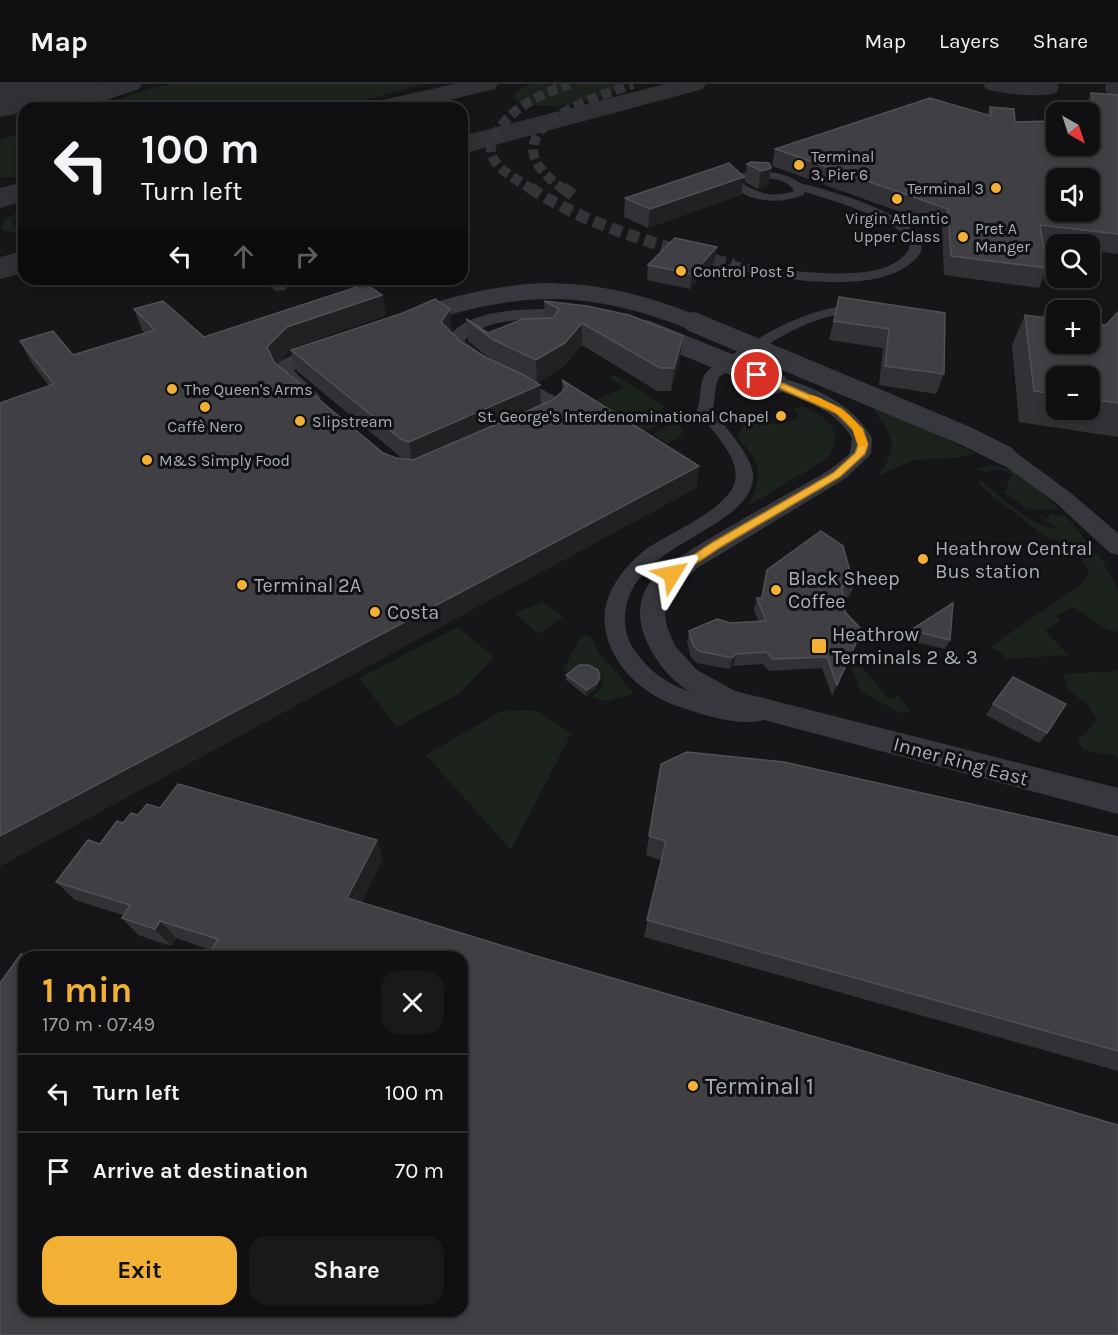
<!DOCTYPE html>
<meta charset="utf-8">
<style>
:root{--surface:#101012;--page:#19191b;--text:#f1f3f6;--muted:#9c9d9f;--line:#303032;--accent:#f2b134}
body{margin:0;font-family:Karla,sans-serif;background:var(--page);color:var(--text);height:100vh;display:flex;flex-direction:column;font-size:22px;white-space:nowrap}
*{box-sizing:border-box;margin:0}
p{font-size:20px;color:var(--muted)}
.icon{flex:none;width:33px;height:33px;fill:none;stroke:currentColor;stroke-width:2;stroke-linecap:round;stroke-linejoin:round}
.map{position:relative;flex:1;overflow:hidden}
.panel{position:absolute;left:18px;top:867px;width:450px;height:366px;display:flex;flex-direction:column;background:var(--surface);border-radius:18px;box-shadow:0 3px 9px #0003,0 0 0 2px var(--line)}
.panel>*{flex:none}
.guide{position:absolute;left:18px;top:18px;width:450px;height:183px;border-radius:18px;box-shadow:0 3px 9px #0003,0 0 0 2px var(--line);background:#101012;color:var(--text);overflow:hidden}
.needle{width:39px;rotate:141deg}
.buttons{position:absolute;left:1046px;top:18px;display:grid;gap:12px}
.buttons a{display:grid;place-items:center;width:54px;height:54px;border-radius:12px;background:var(--surface);box-shadow:0 3px 9px #0003,0 0 0 2px var(--line);font-size:30px}
.pin{position:absolute;display:grid;place-items:center;width:51px;height:51px;color:#fff;margin:-26px;border:3px solid #fff;border-radius:50%;box-shadow:0 2px 6px #0007}
.me{position:absolute;width:66px;margin:-33px;rotate:55deg;stroke-linejoin:round;filter:drop-shadow(0 0 4px #0008)}
.turn{display:flex;align-items:center;gap:21px;height:126px;padding:0 24px;font-size:27px}
.turn .icon{width:78px;height:78px;stroke-width:2.5}
.turn b{display:block;font-size:42px;line-height:51px}
.lanes{display:flex;align-items:center;height:57px;padding:0 24px;background:#0003;justify-content:center;gap:30px;direction:ltr}
.lanes .off{opacity:.35}
.round{display:grid;place-items:center;flex:none;width:63px;height:63px;border-radius:18px;background:var(--page)}
.head{display:flex;align-items:center;justify-content:space-between;height:102px;padding:0 24px}
h1{font-size:36px;font-weight:700;line-height:45px;color:var(--accent)}
.cta{display:flex;gap:12px;margin-top:auto;padding:12px 24px}
.cta a{flex:1;height:69px;border-radius:18px;background:var(--accent);color:#111;font-size:24px;font-weight:700;line-height:69px;text-align:center}
.cta a+a{background:var(--page);color:var(--text)}
ul{padding:0;list-style:none}
li{display:flex;align-items:center;gap:18px;height:78px;padding:0 24px;border-top:2px solid var(--line)}
li div{flex:1}
li b{display:block;font-size:22px}
li em{font-style:normal}
header{display:flex;align-items:center;gap:36px;box-sizing:border-box;height:84px;padding:0 30px;background:var(--surface);border-bottom:2px solid var(--line)}
header strong{font-size:28px}
nav{display:flex;gap:33px;margin-inline-start:auto;font-size:21px}
.map>svg:first-child{display:block}
</style>
<header>
<strong>Map</strong>
<nav><a>Map</a><a>Layers</a><a>Share</a></nav>
</header>
<div class="map">
<svg width="1118" height="1251" viewBox="0 0 1118 1251">
<rect width="100%" height="100%" fill="#161618"/>
<path fill="#1c231d" d="M171,0H426L335,24H91L152,4Z
M531,0H624C606,19 534,31 513,14L516,8Z
M24,47V92L0,94V56Z
M24,125V134L11,136L14,137L12,139L15,142L24,144V151L5,147L1,143L4,136Z
M615,291L665,323L661,325L670,336L630,355L582,322L624,303L609,293Z
M803,322C826,333 847,347 828,374L748,422C764,390 762,379 737,353L745,337L782,340L799,334L797,328L792,325Z
M881,323L976,370L956,374L914,376L877,392C900,364 894,353 873,326Z
M677,337L683,347L679,354L668,360L652,350Z
M992,381C1020,385 1040,408 1060,426L1027,425L1004,409L1012,390L992,384L990,389L977,385Z
M981,396C999,412 1034,445 1058,445L1035,430L1049,435V430L1066,432L1102,476L1118,505V548L1107,545L1073,523L1056,532L1061,537L1045,547L1069,571L1004,575V570L990,563L1079,502L1089,491C1087,474 1068,462 1054,455C1048,453 1041,451 1037,447C1020,431 999,419 982,403L977,397Z
M543,518L563,533L538,550L515,529Z
M458,543L494,573L460,609L397,643L359,594Z
M586,552L592,553L599,569L634,609C620,614 606,620 592,613L603,602V593L587,583L564,588V584L580,553Z
M859,580L889,615L898,612L910,626L909,628L900,629L860,607L851,581Z
M1118,587V675L1113,671L1083,666L1078,656L1097,636L1087,620L1068,606L1063,590Z
M521,626L537,627L571,650L511,766L426,671L500,628Z"/>
<g fill="none" stroke-linecap="round" stroke-linejoin="round">
<path fill="#303135" fill-rule="evenodd" d="M17,0H81L78,5L69,7L0,18V2Z
M105,0H142L139,5L83,24H44L48,18Z
M454,0H498L495,5L416,24H370L374,18Z
M665,0H706L703,5L462,70V52Z
M983,0H1057L1059,4L1056,9C1036,14 1006,10 986,5Z
M24,98V117L0,124V104Z
M24,167V189L0,195V173Z"/>
<path fill="#303135" fill-rule="evenodd" d="M0,0H103L94,13L44,24H24V28L0,33Z"/>
<path stroke="#333438" stroke-width="10" stroke-dasharray="10 4.5" stroke-linecap="butt" d="M533,106C520,97 501,89 493,74C489,67 491,59 495,52C510,23 540,11 569,0
M565,106C481,50 584,17 633,0"/>
<path stroke="#333438" stroke-width="12" stroke-dasharray="12 6" stroke-linecap="butt" d="M530,104C592,144 664,163 734,181
M563,104L577,114"/>
<path fill="#37383d" fill-rule="evenodd" d="M748,88C766,87 785,88 800,99C826,106 930,132 921,168C891,216 776,195 730,184L728,181L734,177C773,185 813,191 853,189C872,188 890,185 904,172C936,144 820,113 805,108L803,111C779,121 747,119 729,98L732,92ZM748,94C763,94 787,93 794,107C776,114 755,110 740,97Z
M864,220L869,221L871,224L869,227C855,230 841,229 827,233C787,244 753,271 719,293L716,301L713,326C724,344 756,373 753,396C745,447 638,458 626,524C623,538 626,555 635,567C663,608 709,615 755,621L763,624L766,630L763,636C743,643 703,631 683,624C653,615 624,594 611,564C602,543 602,523 613,503C621,488 633,476 646,465C669,449 729,425 735,397C741,372 709,345 697,326C702,314 698,302 705,290C711,282 723,277 732,271C773,244 813,222 864,220Z"/>
<path fill="#37383d" fill-rule="evenodd" d="M545,225L579,227L582,231L579,235L573,236C543,235 485,231 464,257L494,280L560,315L565,324C557,336 538,347 523,343L520,339L523,335L544,322L468,280L445,257C466,226 511,226 545,225Z
M296,269L303,271L305,275L294,287L318,310L321,314L318,318H304L275,288L279,278Z
M777,293C815,303 852,319 872,354L871,370L846,394L699,483L670,507L665,530L667,543L675,562L697,586L735,607L1118,704V730L719,624C686,609 662,591 647,558C637,537 637,516 651,497C661,482 679,474 694,464C725,445 757,427 789,409C810,397 833,386 850,369L852,354C835,324 800,315 770,303L767,299L770,295Z
M1006,366L1014,367L1072,410L1113,445L1118,449V471L1110,469L1056,419L998,377L995,372L998,367Z"/>
<path stroke="#37383d" stroke-width="16" d="M409,235C516,198 591,196 697,240"/>
<path stroke="#37383d" stroke-width="20" d="M693,238L966,352L1006,372
M646,246L777,299"/>
</g>
<path fill="#323236" fill-rule="evenodd" d="M1106,0H1118V170L1089,166V160H1056V163L1043,161L1047,184L1039,204L944,191L942,143L772,82L775,65L987,31L990,23L1015,38L1053,37L1054,34L1089,62V28H1086L1085,24L1091,9L1107,10L1105,4Z
M747,80L771,84L768,102L758,105L745,98Z
M741,111L648,144L624,133L625,114Z
M715,177L690,205L647,196L648,181Z
M260,195H291L286,206L276,207Z
M839,213L945,229L944,290L936,310L879,301L883,264L829,256Z
M544,217L680,275L671,307H657L582,261L565,281L537,299L541,322L553,316L562,307V296L699,382L696,404L0,782L49,302L31,278L20,257L73,271L145,249L142,246L134,225L204,253L386,231L292,264L276,281L383,369L396,374L403,375L297,287L291,266L452,245L451,248L461,258L487,274L493,277L468,257L466,235L488,249L545,235Z
M1047,223L1056,260L1106,241L1118,228V353L1019,338L1012,261L1025,231L1042,233ZM1056,292H1089V326H1056Z
M767,486L854,502L849,513L844,514L845,528L862,546L832,612L822,584L769,587L763,580L734,582L729,585L697,579L691,573L687,558L689,547L759,538L754,526L757,514H761Z
M911,546L950,556L945,565L906,556Z
M566,591L600,594L599,599L596,605L586,612L566,596Z
M993,620L1047,649L1039,659L986,631Z
M661,680L1118,753V987L644,853L661,776L646,771Z
M160,724L383,775L361,819L533,871L24,1227L211,866L176,854L171,862L138,851L122,834L123,831L75,816L56,798L123,739L138,731Z"/>
<path fill="#212124" d="M771,84L768,102L758,105L761,87Z
M744,93L741,111L648,144L650,125Z
M717,163L715,177L690,205L692,190Z
M283,195H291L286,206L283,196Z
M382,211L386,231L292,264L273,285L267,263L287,243Z
M450,225L452,245L443,258L441,238Z
M582,239V261L565,281L537,299L536,276Z
M683,252L680,275L671,307L674,284Z
M540,301L541,323L413,380L409,358Z
M699,382L696,404L0,782V752Z
M736,570L734,582L729,585L732,574Z
M600,594L599,599L596,605L586,612L587,606Z
M377,756L383,775L355,832L347,814Z
M160,837L176,854L171,862L155,845Z"/>
<path fill="#3f3f44" stroke="#4f5156" stroke-width="1.5" fill-rule="evenodd" d="M1091,9L1118,11V150L1040,141L1047,184L951,172L948,125L775,65L930,14L991,32L990,23L1014,25L1015,38L1054,37V34H1056V62H1089V37L1099,38ZM1056,94H1089V128H1056Z
M751,78L769,79L771,84L761,87L747,80Z
M729,79L744,93L650,125L625,114Z
M675,154L717,163L692,190L648,181Z
M271,195H283V196H273Z
M366,200L382,211L287,243L267,263L274,278L383,369L396,374L413,376L553,316L567,303L562,296L699,382L0,752V319L54,300L20,257L53,247L73,271L155,246L134,225L163,217L204,253Z
M839,213L945,229L944,290L885,282L889,245L834,237Z
M435,215L450,225L441,238L461,258L487,274L524,291L540,301L409,358L401,355L291,266L403,229Z
M544,217L587,222L629,231L683,252L674,284H660L582,239L565,259L536,276L492,255L466,235L488,249L523,235L553,234L559,225Z
M1047,223L1072,226H1056V260H1089V239L1106,241L1118,228V319L1089,315V292H1056V310L1034,307L1025,231L1048,234Z
M821,447L843,462L854,502H842L845,528L862,546L837,601L827,573L773,575L766,568L736,570L732,574L699,567L693,561L689,547L717,535L731,539L766,537L757,514H762L767,486Z
M953,519L950,556L911,546Z
M579,581H589L598,586L600,594L596,600L587,606L566,591Z
M1013,593L1066,620L1047,649L993,620Z
M687,668L784,678L1118,753V967L647,836L666,757L649,752L661,680Z
M178,700L377,756L347,814L533,871L1118,1041V1251H0V899L21,870L29,873H24V1227H462V873H207L218,855L160,837L155,845L122,834L130,821L56,798L88,756L100,760L117,737L123,739L131,729L138,731L147,720L160,724Z"/>
<path fill="#f2b134" stroke="#9d7322" stroke-width="1.5" d="M753,289H760L842,325L863,345L868,361L865,370L840,393L721,463L676,493H668V488L713,458L833,389L855,369L858,361L853,346L836,329L753,293Z"/>
<path fill="#f59e0b" d="M808,311C815,311 820,314 826,317C847,327 860,337 868,360L866,362H859C856,357 855,350 852,344C842,329 824,323 808,315Z"/>
<g fill="#f2b134" stroke="#111113" stroke-width="2">
<circle cx="799" cy="81" r="6"/>
<circle cx="996" cy="104" r="6"/>
<circle cx="897" cy="115" r="6"/>
<circle cx="963" cy="153" r="6"/>
<circle cx="681" cy="187" r="6"/>
<circle cx="172" cy="305" r="6"/>
<circle cx="205" cy="323" r="6"/>
<circle cx="781" cy="332" r="6"/>
<circle cx="300" cy="337" r="6"/>
<circle cx="147" cy="376" r="6"/>
<circle cx="923" cy="475" r="6"/>
<circle cx="242" cy="501" r="6"/>
<circle cx="776" cy="506" r="6"/>
<circle cx="375" cy="528" r="6"/>
<rect x="811" y="554" width="16" height="16" rx="3"/>
<circle cx="693" cy="1002" r="6"/>
</g>
<g text-anchor="middle" stroke-width="6" stroke-linejoin="round" paint-order="stroke">
<g font-size="16" fill="#a8adb8" stroke="#111113" text-anchor="start">
<text x="811" y="78">Terminal<tspan x="811" dy="18">3, Pier 6</tspan></text>
<text x="984" y="110" text-anchor="end">Terminal 3</text>
<text x="897" y="140" text-anchor="middle">Virgin Atlantic<tspan x="897" dy="18">Upper Class</tspan></text>
<text x="975" y="150">Pret A<tspan x="975" dy="18">Manger</tspan></text>
<text x="693" y="193">Control Post 5</text>
<text x="184" y="311">The Queen's Arms</text>
<text x="769" y="338" text-anchor="end">St. George's Interdenominational Chapel</text>
<text x="312" y="343">Slipstream</text>
<text x="205" y="348" text-anchor="middle">Caffè Nero</text>
<text x="159" y="382">M&amp;S Simply Food</text>
</g>
<g font-size="20" fill="#a8adb8" stroke="#111113" text-anchor="start">
<text x="935" y="471">Heathrow Central<tspan x="935" dy="23">Bus station</tspan></text>
<text x="788" y="501">Black Sheep<tspan x="788" dy="23">Coffee</tspan></text>
<text x="254" y="508">Terminal 2A</text>
<text x="387" y="535">Costa</text>
<text x="832" y="557">Heathrow<tspan x="832" dy="23">Terminals 2 &amp; 3</tspan></text>
</g>
<g font-size="20" fill="#a8adb8" stroke="#111113">
<text transform="translate(961 677) rotate(15)" y="7">Inner Ring East</text>
</g>
<g font-size="24" fill="#a8adb8" stroke="#111113" text-anchor="start">
<text x="705" y="1010">Terminal 1</text>
</g>
</g>
</svg>
<div class="buttons">
<a><svg class="needle" viewBox="-14 -14 28 28"><path d="M0-13l5 13h-10z" fill="#e53935"/><path d="M0 13l5-13h-10z" fill="#9c9d9f"/></svg></a>
<a><svg class="icon" aria-label="sound" viewBox="0 0 24 24"><path d="M4 9h4l5-4v14l-5-4H4zM17 9q2 3 0 6"/></svg></a>
<a><svg class="icon" aria-label="search" viewBox="0 0 24 24"><circle cx="10" cy="10" r="6"/><path d="M15 15l6 6"/></svg></a>
<a>+</a>
<a>−</a>
</div>
<div class="pin" style="left:757px;top:291px;background:#d93025"><svg class="icon" aria-label="arrive" viewBox="0 0 24 24"><path d="M6 21V4h12l-3 4 3 4H6"/></svg></div>
<svg class="me" style="left:672px;top:490px" viewBox="-20 -20 40 40"><path d="M0-17L14 15 0 8-14 15z" fill="#f2b134" stroke="#fff" stroke-width="4"/></svg>
<div class="guide">
<div class="turn"><svg class="icon" aria-label="left" viewBox="0 0 24 24"><path d="M17 20v-9H6M10 6l-5 5 5 5"/></svg><div><b>100 m</b>Turn left</div></div>
<div class="lanes"><svg class="icon" aria-label="left" viewBox="0 0 24 24"><path d="M17 20v-9H6M10 6l-5 5 5 5"/></svg><svg class="icon off" aria-label="ahead" viewBox="0 0 24 24"><path d="M12 20V5M6 11l6-6 6 6"/></svg><svg class="icon off" aria-label="right" viewBox="0 0 24 24"><path d="M7 20v-9h11M14 6l5 5-5 5"/></svg></div>
</div>
<section class="panel">
<div class="head"><div><h1>1 min</h1><p>170 m · 07:49</p></div><a class="round"><svg class="icon" aria-label="close" viewBox="0 0 24 24"><path d="M6 6l12 12M18 6L6 18"/></svg></a></div>
<ul>
<li><svg class="icon" aria-label="left" viewBox="0 0 24 24"><path d="M17 20v-9H6M10 6l-5 5 5 5"/></svg><div><b>Turn left</b></div><em>100 m</em></li>
<li><svg class="icon" aria-label="arrive" viewBox="0 0 24 24"><path d="M6 21V4h12l-3 4 3 4H6"/></svg><div><b>Arrive at destination</b></div><em>70 m</em></li>
</ul>
<div class="cta"><a>Exit</a><a>Share</a></div>
</section>
</div>
